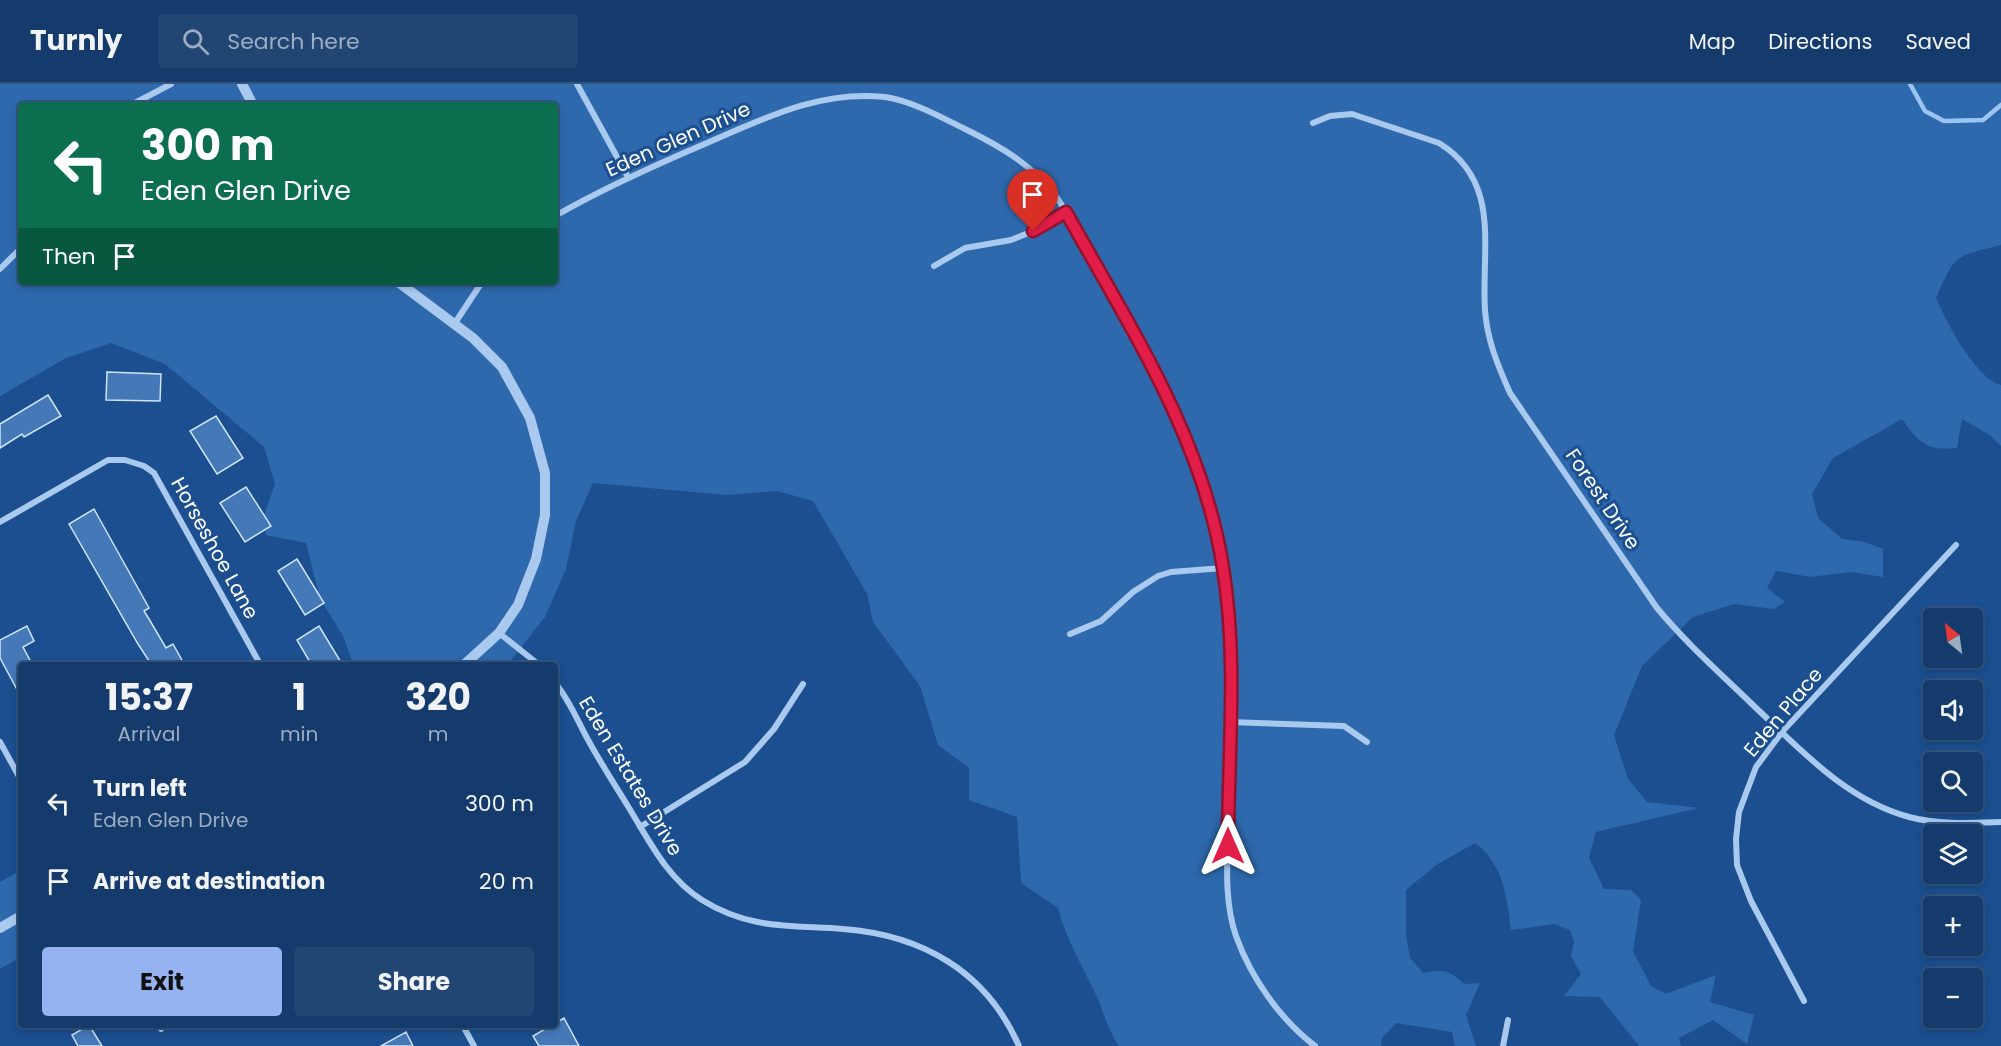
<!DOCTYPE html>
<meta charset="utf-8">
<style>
:root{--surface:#143b6b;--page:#214673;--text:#f1f3f6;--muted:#9dadc1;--line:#33557e;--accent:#95b2f1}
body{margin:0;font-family:Poppins,sans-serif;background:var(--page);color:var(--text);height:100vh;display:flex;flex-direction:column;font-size:22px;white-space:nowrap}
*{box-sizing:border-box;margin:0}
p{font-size:20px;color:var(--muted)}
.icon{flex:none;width:33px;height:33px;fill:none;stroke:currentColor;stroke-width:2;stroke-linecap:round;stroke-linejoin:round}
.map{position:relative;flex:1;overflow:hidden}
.drawer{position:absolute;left:18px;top:578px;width:540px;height:366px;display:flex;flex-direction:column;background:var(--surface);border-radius:6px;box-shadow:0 3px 9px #0003,0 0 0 2px var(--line)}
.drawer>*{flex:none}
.guide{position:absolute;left:18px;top:18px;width:540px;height:183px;border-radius:6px;box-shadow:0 3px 9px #0003,0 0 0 2px var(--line);background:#0b6e4f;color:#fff;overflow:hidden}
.needle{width:39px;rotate:331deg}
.tools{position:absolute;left:1923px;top:524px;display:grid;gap:12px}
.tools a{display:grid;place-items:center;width:60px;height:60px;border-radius:6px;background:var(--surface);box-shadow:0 3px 9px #0003,0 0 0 2px var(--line);font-size:30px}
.pin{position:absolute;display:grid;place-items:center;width:51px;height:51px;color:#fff;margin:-62px -26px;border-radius:50% 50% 50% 0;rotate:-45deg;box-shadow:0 0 6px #0007}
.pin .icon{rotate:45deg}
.me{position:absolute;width:66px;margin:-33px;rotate:0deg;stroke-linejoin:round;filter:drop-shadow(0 0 4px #0008)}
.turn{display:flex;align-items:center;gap:21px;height:126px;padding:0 24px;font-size:27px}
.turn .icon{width:78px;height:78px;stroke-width:2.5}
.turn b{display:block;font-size:42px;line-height:51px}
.then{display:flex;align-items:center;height:57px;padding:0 24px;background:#0003;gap:12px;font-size:22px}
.eta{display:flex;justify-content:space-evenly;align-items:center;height:102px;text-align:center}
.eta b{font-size:36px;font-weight:700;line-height:42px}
.action{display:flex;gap:12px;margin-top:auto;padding:12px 24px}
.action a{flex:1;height:69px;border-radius:6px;background:var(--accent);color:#111;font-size:24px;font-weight:700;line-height:69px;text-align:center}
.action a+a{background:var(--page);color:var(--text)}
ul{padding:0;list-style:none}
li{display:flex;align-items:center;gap:18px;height:78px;padding:0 24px}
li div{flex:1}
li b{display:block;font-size:22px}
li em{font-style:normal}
header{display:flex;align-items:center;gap:36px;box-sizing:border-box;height:84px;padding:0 30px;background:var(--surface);border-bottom:2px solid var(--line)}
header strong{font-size:28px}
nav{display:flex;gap:33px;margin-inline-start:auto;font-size:21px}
.search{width:420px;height:54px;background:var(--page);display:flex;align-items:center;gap:15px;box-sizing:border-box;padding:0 21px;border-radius:6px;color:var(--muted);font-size:22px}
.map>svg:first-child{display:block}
</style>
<header>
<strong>Turnly</strong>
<div class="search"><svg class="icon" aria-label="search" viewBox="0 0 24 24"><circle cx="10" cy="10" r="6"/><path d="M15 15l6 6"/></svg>Search here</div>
<nav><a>Map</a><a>Directions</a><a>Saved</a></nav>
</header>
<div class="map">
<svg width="2001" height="962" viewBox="0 0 2001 962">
<rect width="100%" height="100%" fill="#1b4f8f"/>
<path fill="#2e69ad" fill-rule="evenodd" d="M0,0H2001V161C1954,173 1956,169 1936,214C1945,236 1977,296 2001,301V362L1991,352L1962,335L1957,364C1927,367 1919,359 1902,335L1833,374L1812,410L1818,434L1842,455L1865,458L1883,465V493L1851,488L1810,493L1776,487L1767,504L1785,518L1774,525L1734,520L1693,533L1642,582L1614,651L1628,695L1647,718L1699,724L1596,748L1589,774L1604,805L1631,806L1641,816L1633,867L1651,902L1666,910L1716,891L1710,918L1754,931L1747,960L1713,936L1679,954L1681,962H1639L1600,913L1564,912L1581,890L1571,872L1574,857L1570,846L1554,840L1511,846C1507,812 1503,780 1475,759L1436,781L1406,806V851L1410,874L1423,889C1443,885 1450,886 1464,900L1480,899L1466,931L1476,962H1455L1452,948L1396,939L1382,954L1381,962H1119C1106,942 1105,931 1096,911C1082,881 1066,855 1058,824L1021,799L1017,733L969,716V684L938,661L920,602L873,538L867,510L813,417L777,407L727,411L593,399L576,437L566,485L545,533L508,580H353L343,552L320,515L306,459L266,451L264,432L275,400L264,363L165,280L111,259L66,274L0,312ZM21,21H555V198H21Z
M21,786V873L0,885V798Z"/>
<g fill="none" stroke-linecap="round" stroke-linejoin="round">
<path stroke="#9cc4f0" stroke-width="4.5" d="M1910,0L1925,27L1944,37L1983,36L2001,21"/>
</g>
<path fill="#4478b7" stroke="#cfe3fa" stroke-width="1.5" d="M107,288L161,290L160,317L106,316Z
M48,311L61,332L24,353L22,350L0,364V340Z
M216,332L243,374L217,390L190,347Z
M246,403L271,442L245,458L220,419Z
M94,425L149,524L144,527L149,535L166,564L173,560L184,580H151L138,560L69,440Z
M297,475L324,519L305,531L278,487Z
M27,542L34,557L23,563L32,580H21V613L0,574V556Z
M319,542L342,580H311L297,556Z
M564,934L579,962H539L533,952Z
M89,941L102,962H78L72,951Z
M406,948L413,962H381Z"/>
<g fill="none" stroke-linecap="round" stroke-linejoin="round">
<path stroke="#a9c9ee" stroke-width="6" d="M577,0L628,93
M131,21L171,0
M1313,39L1330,32L1352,30L1439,59C1502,98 1481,164 1485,226C1487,256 1498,282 1510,309L1657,524C1687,560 1721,590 1754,622C1801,666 1846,716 1909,733C1939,741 1971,739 2001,738
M555,132C604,104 655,81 707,59C765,34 820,6 885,13C912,17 941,33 965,45C1002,63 1034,82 1058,115C1120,223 1188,328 1216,450C1238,542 1228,639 1228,733C1228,771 1223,815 1236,852C1251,894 1280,935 1315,962
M934,182L965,164L1011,156L1033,147L1066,128
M0,185L21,164
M455,239L482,198
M0,438L108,376H125L144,382L154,389L260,580
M499,549L538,580
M1070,550L1101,537L1133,508L1158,492L1171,488L1223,484
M555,599C569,615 577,636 587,654C600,678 615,701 629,724C650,758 667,794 702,816C750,846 791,841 843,845C922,851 986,887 1019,962
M1229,638L1344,642L1367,658
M0,658L21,696
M640,743L745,678L774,645L803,600
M1804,917L1751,817L1737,781L1736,755L1739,728L1756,683L1782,648L1956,461
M159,940L161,945
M462,940L474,962
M1503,962L1508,936"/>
<path stroke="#a9c9ee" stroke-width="10" d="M242,0L253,21
M398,198L473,254L502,283L530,334L545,389V431L536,475L518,521L499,549L465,580
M0,844L21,832"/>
</g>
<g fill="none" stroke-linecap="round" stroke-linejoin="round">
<defs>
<path id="route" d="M1033,147L1066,128C1129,242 1203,353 1223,484C1238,575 1228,670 1228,762"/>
</defs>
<use href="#route" stroke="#92132f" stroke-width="15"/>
<use href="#route" stroke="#e11d48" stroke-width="10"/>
</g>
<g text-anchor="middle" stroke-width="6" stroke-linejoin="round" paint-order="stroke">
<g font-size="20" fill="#fff" stroke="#1b4f8f">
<text transform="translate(678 55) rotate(-24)" y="7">Eden Glen Drive</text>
<text transform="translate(1603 415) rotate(56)" y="7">Forest Drive</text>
<text transform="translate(215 464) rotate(61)" y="7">Horseshoe Lane</text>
<text transform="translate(1783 628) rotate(-50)" y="7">Eden Place</text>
<text transform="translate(631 692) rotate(59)" y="7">Eden Estates Drive</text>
</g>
</g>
</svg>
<div class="tools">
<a><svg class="needle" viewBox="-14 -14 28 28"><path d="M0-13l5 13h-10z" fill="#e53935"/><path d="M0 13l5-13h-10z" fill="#9dadc1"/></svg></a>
<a><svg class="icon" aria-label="sound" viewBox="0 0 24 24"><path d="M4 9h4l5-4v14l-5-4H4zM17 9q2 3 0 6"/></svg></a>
<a><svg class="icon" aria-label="search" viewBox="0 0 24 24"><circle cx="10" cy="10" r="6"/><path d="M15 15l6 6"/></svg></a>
<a><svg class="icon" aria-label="layers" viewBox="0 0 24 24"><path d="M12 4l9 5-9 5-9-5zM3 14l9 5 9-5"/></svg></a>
<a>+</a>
<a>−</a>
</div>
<div class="pin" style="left:1033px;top:147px;background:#d93025"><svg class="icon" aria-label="arrive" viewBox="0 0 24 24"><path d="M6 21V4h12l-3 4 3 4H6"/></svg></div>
<svg class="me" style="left:1228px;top:762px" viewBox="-20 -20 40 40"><path d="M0-17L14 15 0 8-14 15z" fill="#e11d48" stroke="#fff" stroke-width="4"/></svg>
<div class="guide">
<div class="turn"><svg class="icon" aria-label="left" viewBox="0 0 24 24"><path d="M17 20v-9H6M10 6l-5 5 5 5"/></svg><div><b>300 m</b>Eden Glen Drive</div></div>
<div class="then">Then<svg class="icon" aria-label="arrive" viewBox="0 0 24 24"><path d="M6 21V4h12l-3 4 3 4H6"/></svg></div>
</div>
<section class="drawer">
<div class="eta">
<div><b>15:37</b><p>Arrival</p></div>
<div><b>1</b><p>min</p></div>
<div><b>320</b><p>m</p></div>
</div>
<ul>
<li><svg class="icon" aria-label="left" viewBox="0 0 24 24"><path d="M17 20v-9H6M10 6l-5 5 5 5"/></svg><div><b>Turn left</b><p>Eden Glen Drive</p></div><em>300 m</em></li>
<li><svg class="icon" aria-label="arrive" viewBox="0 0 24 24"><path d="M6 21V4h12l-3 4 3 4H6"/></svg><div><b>Arrive at destination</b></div><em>20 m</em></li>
</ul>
<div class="action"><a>Exit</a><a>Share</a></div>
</section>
</div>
